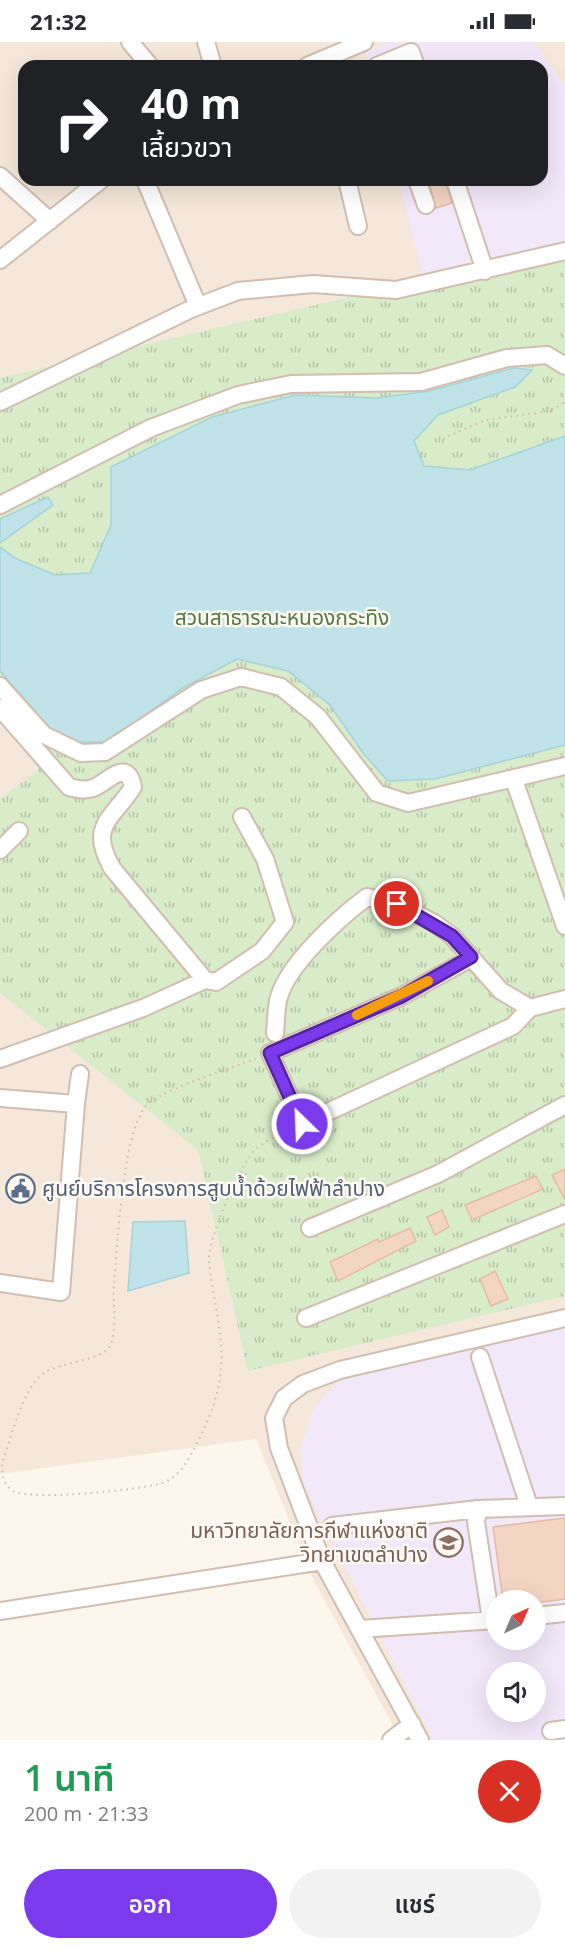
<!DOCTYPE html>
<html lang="th">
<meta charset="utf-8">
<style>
:root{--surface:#fff;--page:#f2f2f3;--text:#2b2b33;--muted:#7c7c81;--accent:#7c3aed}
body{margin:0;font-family:"Open Sans","Noto Sans Thai",sans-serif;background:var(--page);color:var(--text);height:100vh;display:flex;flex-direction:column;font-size:22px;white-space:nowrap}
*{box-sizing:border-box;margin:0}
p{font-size:20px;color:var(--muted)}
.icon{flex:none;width:33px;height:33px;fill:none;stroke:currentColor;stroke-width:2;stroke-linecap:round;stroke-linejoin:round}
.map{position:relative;height:1698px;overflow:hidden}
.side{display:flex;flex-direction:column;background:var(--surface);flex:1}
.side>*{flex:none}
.top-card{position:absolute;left:18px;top:18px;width:530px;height:126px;border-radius:18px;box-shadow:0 6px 24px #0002;background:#202124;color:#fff;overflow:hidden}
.needle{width:39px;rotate:44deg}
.controls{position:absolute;left:486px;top:1548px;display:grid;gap:12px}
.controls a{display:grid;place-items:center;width:60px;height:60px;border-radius:50%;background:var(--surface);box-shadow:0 6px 24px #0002;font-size:30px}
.pin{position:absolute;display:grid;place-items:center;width:51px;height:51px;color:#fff;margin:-26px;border:3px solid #fff;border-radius:50%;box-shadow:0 2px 6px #0007}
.me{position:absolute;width:66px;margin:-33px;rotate:336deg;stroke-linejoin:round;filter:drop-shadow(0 0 4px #0008)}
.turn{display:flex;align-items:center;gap:21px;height:126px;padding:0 24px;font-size:27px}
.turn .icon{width:78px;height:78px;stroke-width:2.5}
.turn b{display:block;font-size:42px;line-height:51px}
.round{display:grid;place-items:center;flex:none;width:63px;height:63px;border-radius:32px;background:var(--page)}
.summary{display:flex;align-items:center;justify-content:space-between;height:102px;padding:0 24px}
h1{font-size:36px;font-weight:600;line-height:45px;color:#1e9e55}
.cta{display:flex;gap:12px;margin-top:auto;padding:12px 24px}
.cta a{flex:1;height:69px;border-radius:36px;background:var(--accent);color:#fff;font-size:24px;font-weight:600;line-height:69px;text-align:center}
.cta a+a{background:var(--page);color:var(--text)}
.status{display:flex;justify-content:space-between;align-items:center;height:42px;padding:0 30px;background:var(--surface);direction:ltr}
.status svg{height:16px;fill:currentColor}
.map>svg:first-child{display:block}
</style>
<div class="status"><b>21:32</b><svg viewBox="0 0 49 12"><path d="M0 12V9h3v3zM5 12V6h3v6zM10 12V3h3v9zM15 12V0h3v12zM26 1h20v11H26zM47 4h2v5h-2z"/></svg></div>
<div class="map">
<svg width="565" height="1698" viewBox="0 0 565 1698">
<defs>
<pattern id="park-tufts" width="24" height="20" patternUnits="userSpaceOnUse" patternTransform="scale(1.5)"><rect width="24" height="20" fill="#d8ecc9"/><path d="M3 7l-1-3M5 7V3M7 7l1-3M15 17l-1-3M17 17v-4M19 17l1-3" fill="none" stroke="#b4c2a5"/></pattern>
</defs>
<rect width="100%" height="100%" fill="#fdf6ec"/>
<path fill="#f5e8da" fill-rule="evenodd" d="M0,0H565V1698H401L314,1539L256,1397L0,1432ZM24,24H542V138H24ZM496,1558H536V1598H496ZM496,1630H536V1670H496Z"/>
<path fill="#f3e8fa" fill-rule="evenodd" d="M387,0H534L565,44V201L424,238L399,138H542V24H369L366,10Z
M565,1285V1698H433L304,1444L300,1408L314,1367L329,1349L346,1335ZM496,1558H536V1598H496ZM496,1630H536V1670H496Z"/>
<path fill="url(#park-tufts)" d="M565,201V1254L248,1329L198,1108L0,951V757L39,727L0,678V336L410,241Z"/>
<path fill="#bfe3e8" stroke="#a5d3da" stroke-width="1.5" d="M514,326L532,328L515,345L438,373L414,399L424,424L470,428L565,394V703L435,737L388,739L363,711L330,663L288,629L237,617L183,646L107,700H75L49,688L0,629V505L15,516L55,533L90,531L111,483V425L212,375L295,353L376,356L430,349Z
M48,455L53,463L0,501V477Z
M185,1179L189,1231L128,1249L133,1180Z"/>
<path fill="#f3d5c3" stroke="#e6bba3" stroke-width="1.5" d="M428,138H445L452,161L436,166Z
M565,1127V1158L552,1133Z
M536,1134L543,1147L472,1178L465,1163Z
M442,1168L449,1185L435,1193L427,1175Z
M410,1186L416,1199L338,1239L330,1220L378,1197L379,1200Z
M495,1229L508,1257L491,1264L480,1237Z
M565,1476V1557L536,1561V1558H503L493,1485Z"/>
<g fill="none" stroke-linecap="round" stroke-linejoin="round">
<defs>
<path id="minor" d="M130,0L150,24
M206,0L213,24
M307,24L364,0
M377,24L411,10L416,24
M0,134L50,179
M145,138L198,264
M347,138L358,184
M417,138L426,163
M455,138L485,229
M0,218L101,138
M0,360L191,267L238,249L313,242L396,248L565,209
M0,463L151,386L238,353L291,342L421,340L507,316L547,313L565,324
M0,644L44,693L81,711L105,710L201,648L241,635L281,645L318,675L377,751L408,761L565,724
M0,666L69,745C77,747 84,749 93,746C106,742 127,714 133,745C112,778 88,783 112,826L205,938L216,940L262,909L285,880L265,817L242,775
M514,738L565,884
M0,808L19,789
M471,916L402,954L270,1011L302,1082L513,984L530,966
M275,991C276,981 276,969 278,959C285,924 339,876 367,855L397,862L434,881L452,894L501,949L530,966L565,957
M0,1017L143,966L205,938
M0,1056L76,1062L61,1250L0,1241
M76,1062L80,1032
M310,1186L438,1132L565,1063
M306,1276L565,1172
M480,1315L529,1464
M332,1484L478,1467
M0,1569L322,1519
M536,1574L565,1571
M491,1578L476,1480L478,1467L565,1464
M359,1587L496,1578
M551,1689L565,1687
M391,1698L412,1682
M420,1698L322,1519L279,1406L274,1376L284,1356L303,1342L340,1328L565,1276"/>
</defs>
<use href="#minor" stroke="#d1beb0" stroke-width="20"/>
<path stroke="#d9b8a5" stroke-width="2" stroke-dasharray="1.5 4.5" stroke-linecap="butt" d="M448,394L486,378L550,369L565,360
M256,1017C228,1027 173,1044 150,1060C122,1080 118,1204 114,1240C112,1259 118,1287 110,1304C102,1319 59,1320 44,1331C21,1348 12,1395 2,1421C2,1433 3,1442 13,1449C31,1459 141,1448 162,1441C172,1438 181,1429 186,1421C202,1394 219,1359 221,1327C224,1291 212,1254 209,1219C207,1198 241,1120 256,1107C265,1099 277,1094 288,1089"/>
<use href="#minor" stroke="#fff" stroke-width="16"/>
</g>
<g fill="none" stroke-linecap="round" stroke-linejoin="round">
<defs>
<path id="route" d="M302,1082L270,1011L402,954L471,915L452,894L397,862"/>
</defs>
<use href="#route" stroke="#51269a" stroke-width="15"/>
<use href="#route" stroke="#7c3aed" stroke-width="10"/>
<path stroke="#f59e0b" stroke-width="10" d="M357,973L428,939"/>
</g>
<defs>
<symbol id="civic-ring" viewBox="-11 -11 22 22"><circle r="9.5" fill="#fffaf3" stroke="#5c6f8a" stroke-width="1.5"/><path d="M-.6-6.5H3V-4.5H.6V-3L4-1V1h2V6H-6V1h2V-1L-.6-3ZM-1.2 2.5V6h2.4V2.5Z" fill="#5c6f8a"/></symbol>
<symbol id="university-ring" viewBox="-11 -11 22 22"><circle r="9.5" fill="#fffaf3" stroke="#8d6e63" stroke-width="1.5"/><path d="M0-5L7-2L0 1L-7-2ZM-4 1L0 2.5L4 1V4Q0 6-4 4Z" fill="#8d6e63"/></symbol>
</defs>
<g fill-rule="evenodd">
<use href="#civic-ring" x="4" y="1130" width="33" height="33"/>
<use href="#university-ring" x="432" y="1484" width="33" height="33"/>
</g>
<g text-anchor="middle" stroke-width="5" stroke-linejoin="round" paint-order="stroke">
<g font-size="21" fill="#537a41" stroke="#fffaf3">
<text x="282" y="583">สวนสาธารณะหนองกระทิง</text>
</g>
<g font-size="21" fill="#4e5e75" stroke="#fffaf3" text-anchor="start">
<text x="42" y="1154">ศูนย์บริการโครงการสูบน้ำด้วยไฟฟ้าลําปาง</text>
</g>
<g font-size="21" fill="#785e54" stroke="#fffaf3" text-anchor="end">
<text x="428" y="1496">มหาวิทยาลัยการกีฬาแห่งชาติ<tspan x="428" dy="24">วิทยาเขตลำปาง</tspan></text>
</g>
</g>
</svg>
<div class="controls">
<a><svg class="needle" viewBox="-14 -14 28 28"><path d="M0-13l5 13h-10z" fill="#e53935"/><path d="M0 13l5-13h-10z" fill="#7c7c81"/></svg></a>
<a><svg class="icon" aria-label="sound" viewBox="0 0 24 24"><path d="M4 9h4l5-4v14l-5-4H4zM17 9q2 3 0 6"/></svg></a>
</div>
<div class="pin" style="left:397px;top:862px;background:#d93025"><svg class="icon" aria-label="arrive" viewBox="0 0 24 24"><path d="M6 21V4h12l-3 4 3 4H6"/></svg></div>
<svg class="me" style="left:302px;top:1082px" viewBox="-20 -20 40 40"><circle r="17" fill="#7c3aed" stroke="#fff" stroke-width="3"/><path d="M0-11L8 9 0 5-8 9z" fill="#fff"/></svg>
<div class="top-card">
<div class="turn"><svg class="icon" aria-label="right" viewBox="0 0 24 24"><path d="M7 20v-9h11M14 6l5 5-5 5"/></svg><div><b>40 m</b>เลี้ยวขวา</div></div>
</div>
</div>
<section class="side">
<div class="summary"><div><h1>1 นาที</h1><p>200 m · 21:33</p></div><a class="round" style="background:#d93025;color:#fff"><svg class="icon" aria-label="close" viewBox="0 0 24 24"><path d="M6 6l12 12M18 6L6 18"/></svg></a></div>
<div class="cta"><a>ออก</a><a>แชร์</a></div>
</section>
